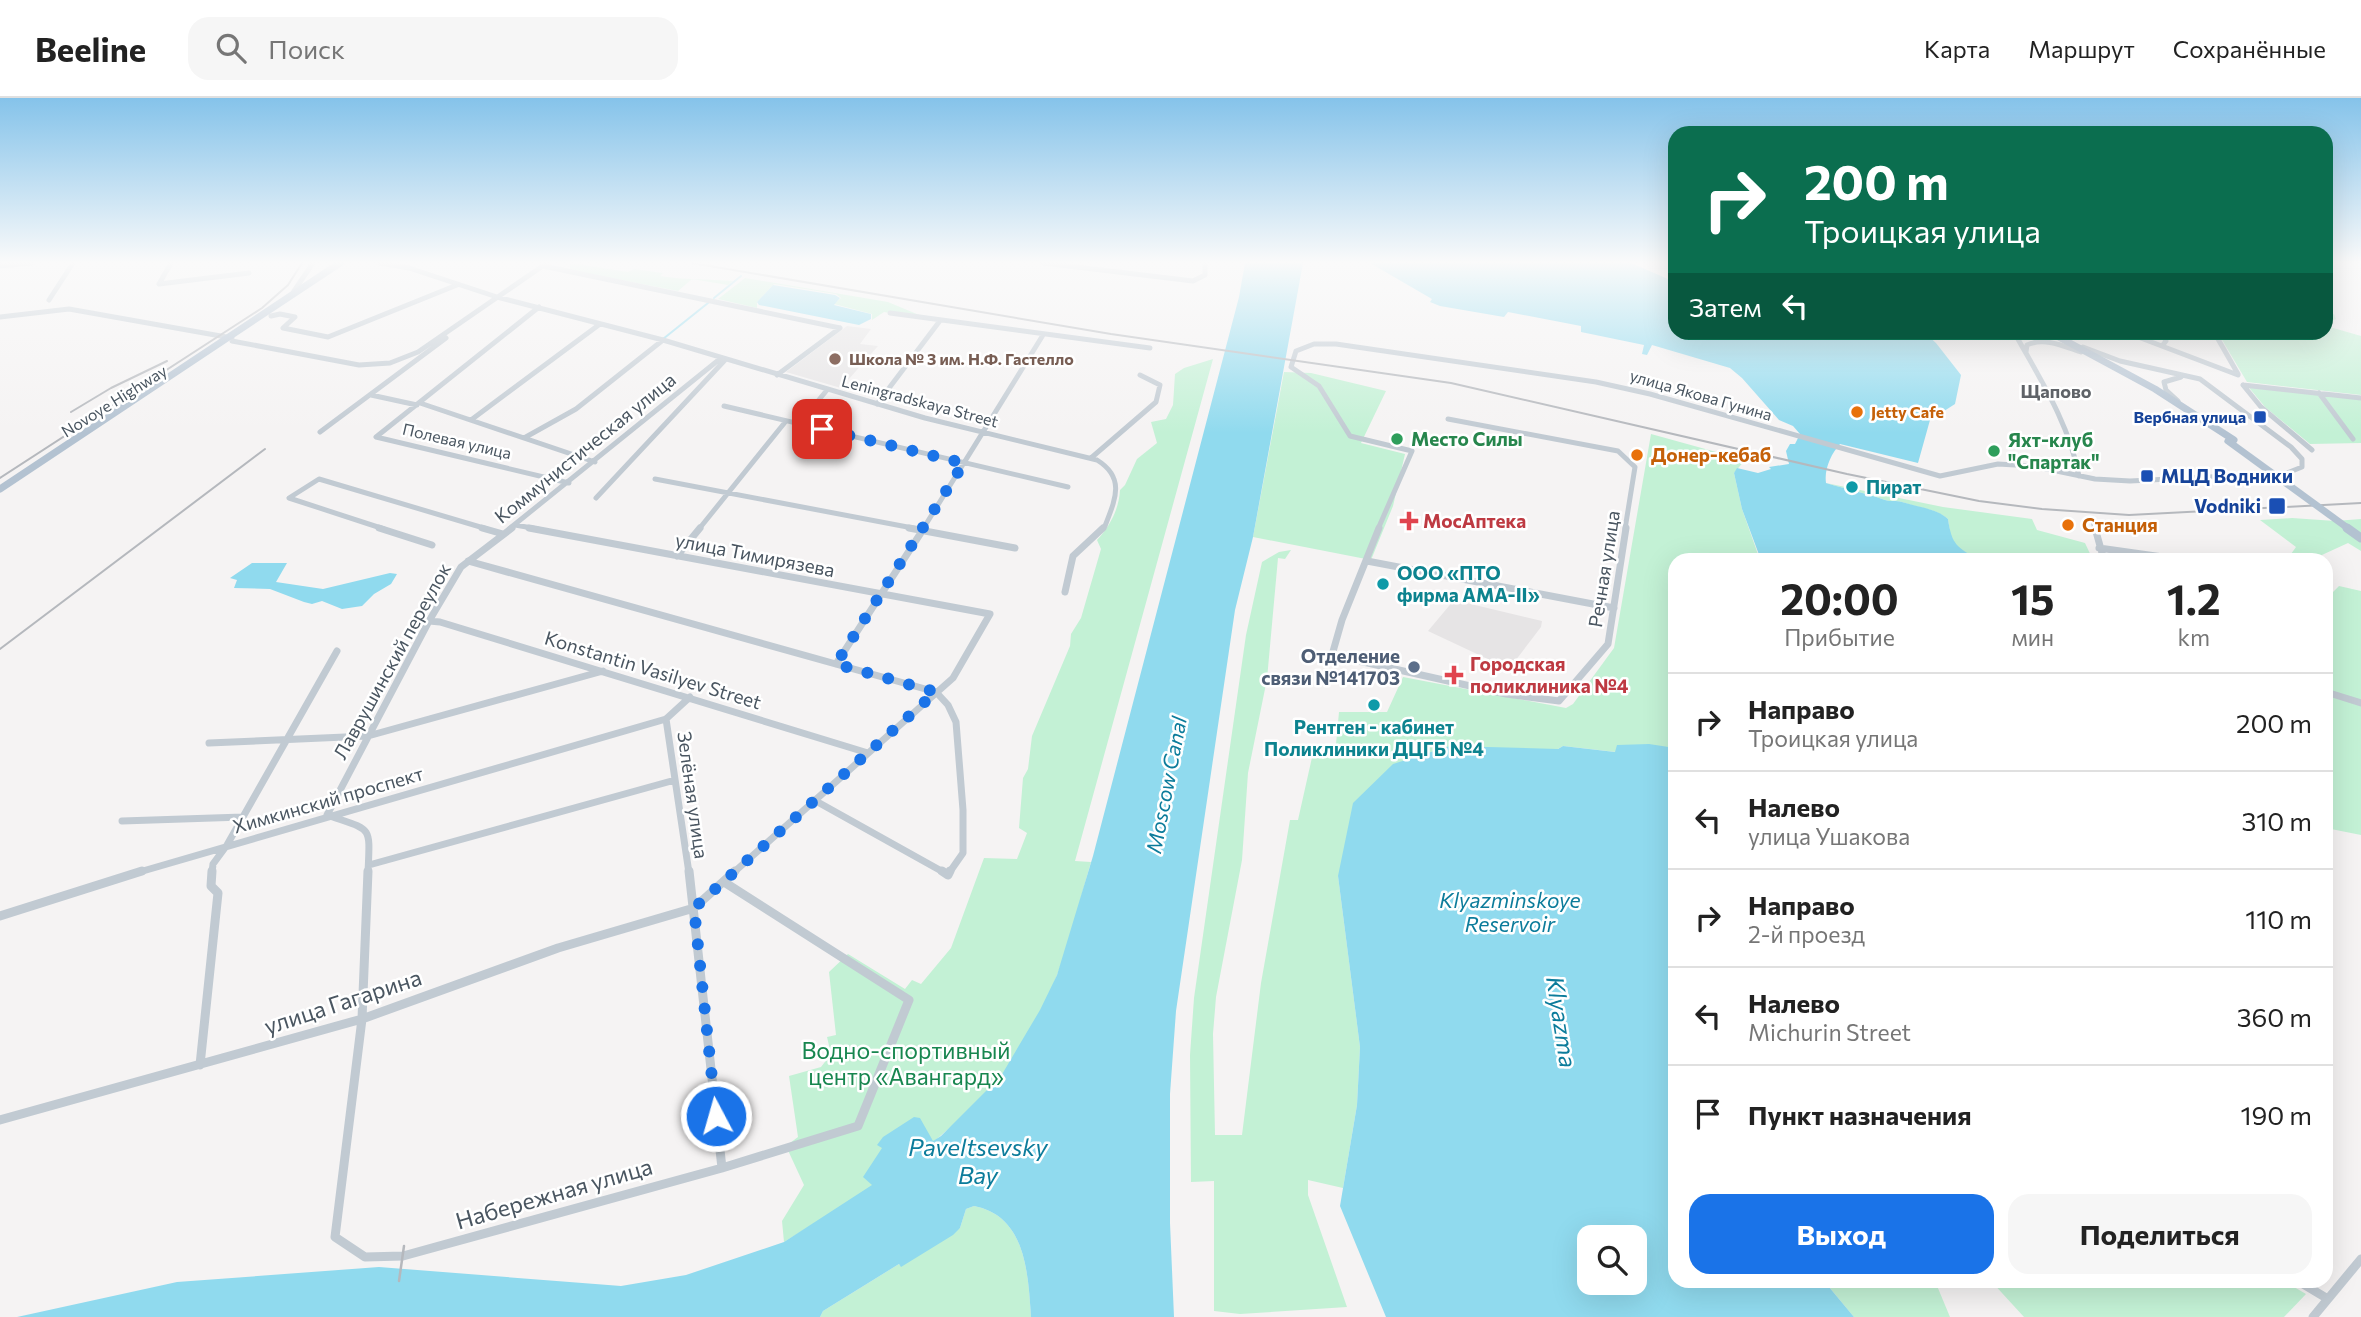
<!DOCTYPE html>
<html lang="ru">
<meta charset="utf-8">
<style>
:root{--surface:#fff;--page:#f6f6f6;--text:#222;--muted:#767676;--line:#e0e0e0;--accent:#1a73e8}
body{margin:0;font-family:Commissioner,sans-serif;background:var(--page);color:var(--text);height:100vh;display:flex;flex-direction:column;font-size:26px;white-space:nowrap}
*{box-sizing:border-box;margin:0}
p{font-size:23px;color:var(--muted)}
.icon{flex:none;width:38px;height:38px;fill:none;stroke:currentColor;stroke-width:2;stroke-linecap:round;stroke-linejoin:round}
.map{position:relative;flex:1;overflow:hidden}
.panel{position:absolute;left:1668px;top:455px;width:665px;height:735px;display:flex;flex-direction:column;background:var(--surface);border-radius:21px;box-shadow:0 7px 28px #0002}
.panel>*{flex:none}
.hud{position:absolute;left:1668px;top:28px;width:665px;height:214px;border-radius:21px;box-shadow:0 7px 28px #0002;background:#0b6e4f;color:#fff;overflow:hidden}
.controls{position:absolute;left:1577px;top:1127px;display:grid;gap:14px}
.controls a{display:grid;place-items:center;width:70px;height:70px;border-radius:14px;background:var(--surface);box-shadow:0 7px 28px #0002;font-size:35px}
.pin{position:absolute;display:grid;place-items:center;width:60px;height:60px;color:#fff;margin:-30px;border-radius:14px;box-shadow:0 4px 10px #0006}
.me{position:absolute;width:77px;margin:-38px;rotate:354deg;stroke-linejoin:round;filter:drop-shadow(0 0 5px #0008)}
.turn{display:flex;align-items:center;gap:24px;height:147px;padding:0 21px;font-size:32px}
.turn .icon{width:91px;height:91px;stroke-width:2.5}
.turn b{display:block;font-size:49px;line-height:60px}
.then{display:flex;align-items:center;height:66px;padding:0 21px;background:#0003;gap:14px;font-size:26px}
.eta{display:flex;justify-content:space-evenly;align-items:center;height:119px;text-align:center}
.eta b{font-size:42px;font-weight:700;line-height:49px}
.cta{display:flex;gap:14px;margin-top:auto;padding:14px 21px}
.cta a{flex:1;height:80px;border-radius:21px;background:var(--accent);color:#fff;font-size:28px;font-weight:700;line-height:80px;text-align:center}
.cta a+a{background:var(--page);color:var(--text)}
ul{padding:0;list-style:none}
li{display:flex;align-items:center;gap:21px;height:98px;padding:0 21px;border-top:2px solid var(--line)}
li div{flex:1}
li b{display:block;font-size:26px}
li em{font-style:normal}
header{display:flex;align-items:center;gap:42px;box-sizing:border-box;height:98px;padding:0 35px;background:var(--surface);border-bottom:2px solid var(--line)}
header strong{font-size:33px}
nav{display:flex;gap:38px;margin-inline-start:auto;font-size:24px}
.search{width:490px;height:63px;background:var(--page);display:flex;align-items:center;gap:18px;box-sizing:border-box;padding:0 24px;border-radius:21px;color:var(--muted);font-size:26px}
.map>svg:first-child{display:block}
</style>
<header>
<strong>Beeline</strong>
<div class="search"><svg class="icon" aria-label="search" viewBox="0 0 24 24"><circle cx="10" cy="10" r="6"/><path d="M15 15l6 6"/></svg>Поиск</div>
<nav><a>Карта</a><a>Маршрут</a><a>Сохранённые</a></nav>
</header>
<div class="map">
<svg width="2361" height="1219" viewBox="0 0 2361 1219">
<rect width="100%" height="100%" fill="#f5f3f3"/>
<path fill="#e6e4e5" d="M847,228L871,231L860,246L878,248L841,290L786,274Z
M1454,502L1542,523L1541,529L1509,571L1428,533Z"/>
<path fill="#c3f1d5" d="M570,165L628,174L634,171L663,175L660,178C684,182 709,181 733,183L728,187L692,181L678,193L570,172Z
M745,180L888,204L931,222L884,214L872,222V216L834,206L841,200L836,196L774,186L757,204V210L718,201Z
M2326,215L2334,216L2336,221L2329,224L2330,229L2361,238V297L2247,284L2218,235L2326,234Z
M1213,261L1075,763L1091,764C1080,801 1071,841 1057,877C1047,903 1018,959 1000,980C941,1048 860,1098 784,1144L782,1123L804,1087L786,1048L798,1039L789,978L821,969L831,956L827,939L836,937L829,874L848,856L905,891L912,882L921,886L951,850L984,760L1017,761L1027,735L1019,730L1023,680L1028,671L1032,638L1070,548L1071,536L1081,520L1101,451L1097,442C1110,428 1119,411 1120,392L1125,387L1137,361L1157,345L1151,324L1166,321L1173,307L1175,276L1184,270Z
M1284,274L1311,275L1386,293L1361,345L1405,356L1393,408L1371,462L1253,439Z
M2246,286L2361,299V345L2310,346L2265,309Z
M1651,336L1745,362L1734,375L1742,411L1760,462H1675V650L1616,654L1563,648L1338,778L1360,949L1357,1007L1343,1090L1308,1082V1097L1347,1209L1240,1216L1214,1213V1083L1191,1084L1190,957L1194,900L1246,537L1262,464L1279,454L1291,452L1285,461L1278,460L1267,581L1248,675L1242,762L1216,899L1213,936L1215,1037H1242L1261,885L1290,722H1298L1315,646H1336L1339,614H1387L1403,579L1566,610L1573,606L1614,550Z
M1826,385L1943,409L2032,421L2037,432L2085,445L2093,462L2032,459L2019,462H1978L1955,448L1951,441L1948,421C1935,410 1917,410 1902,404C1897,402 1890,404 1885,402C1866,395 1846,391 1826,385Z
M2292,420L2335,423L2361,421V453L2348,445L2311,462H2297L2291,456L2296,449L2260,422Z
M2339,488L2361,493V737L2326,730V501Z
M974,1108C1026,1118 1028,1175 1031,1219H820L823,1213L899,1166L901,1168L960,1130L966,1111Z
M1824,1183H1935L1950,1219H1854Z
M1991,1183H2284L2306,1196L2284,1219H2024Z"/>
<path fill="#90daee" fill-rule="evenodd" d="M1245,165H1303L1253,439L1235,512L1176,913L1170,996V1125L1174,1219H1031C1028,1175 1026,1118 974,1108L966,1111L960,1130L953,1137L901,1169L899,1166L823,1213L820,1219H17L177,1184L379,1169L621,1188L686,1177L784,1144L872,1087L863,1079L882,1050L877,1047L883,1039L914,1019L920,1020L933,1043L941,1038L1001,978L1040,912L1057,877L1093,758L1239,199Z
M1370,165H1631L1675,184V234L1925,235L1936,245L1961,277L1955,306L1930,322L1918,365L1840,346C1831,356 1824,371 1826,385C1846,391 1866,395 1885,402C1890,404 1897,402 1902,404C1917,409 1936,410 1948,421C1952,448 1957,448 1978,462H1761L1742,411L1734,375L1737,370L1758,375L1771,371L1769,369L1789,366L1786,353L1790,346H1795L1800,336L1793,328L1779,322L1742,280L1730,270L1652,247L1647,257L1642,256L1644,247L1581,234V228L1508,214L1504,219L1440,208L1430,204L1432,201Z
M773,187L835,197L840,200L834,207L871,216V221L859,227L759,207L757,204Z
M252,465H287L276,484L323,491L390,475L397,476L391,486L374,496L362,508L342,511L322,503L312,506L304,504L270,491L234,490L237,482L230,480Z
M1649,646L1675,650V1183H1824L1854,1219H1386L1340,1108L1357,1007L1360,949L1338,778L1353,705L1393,666L1450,648L1558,651L1563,648L1615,654L1617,647ZM1589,1139H1634V1185H1589Z"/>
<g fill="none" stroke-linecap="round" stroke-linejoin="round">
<path stroke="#90daee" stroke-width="2" d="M714,200L741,178
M663,241L708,205"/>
<path stroke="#c1cad2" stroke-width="5" d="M171,165L159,186L249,175
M380,165L409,170L497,199L663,242L925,320L1097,362C1126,380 1115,402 1105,428L1101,431
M1043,165L1193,183L1205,177V165
M0,168L31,165
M543,168L840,230
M294,193L313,165
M49,202L73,165
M890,215L1150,250
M271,218L280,216L295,219L283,230L328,239L457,187
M0,219L69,211L232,240
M2014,234C2040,281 2069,325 2079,378
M2125,234L2238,277
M2161,234L2166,243L2162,248
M2214,234L2238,276
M232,243L359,267L390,265L418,254L547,165
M2026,254L2027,247C2045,239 2063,248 2081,254
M777,277L840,230
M2243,287L2361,300
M2243,287L2261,309L2312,352
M2319,295L2353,341
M371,297L417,307
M2178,303L2166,292L2164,284L2181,279
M420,305L595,364
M877,306L939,224
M724,308L1068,389
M1448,321L1618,353L1635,369L1625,431
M471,322L600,226
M799,326L827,292
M320,334L446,240
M376,339L539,209
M376,339L569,385
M524,340L576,311L663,242
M1091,360L1156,304L1160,287L1140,277
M655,381L918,431
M289,400L319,381L487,431
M289,400L384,431
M596,400L725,262
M2093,423L2095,431
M515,427L538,431
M509,431L721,260
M699,431L786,323
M923,431L1043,237
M1378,431L1412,353L1350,338L1319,288L1291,269L1296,253L1314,246H1336L1596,284L1650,296L1940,378L1998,366L2032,368L2095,381L2130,383L2287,375L2302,369V361L2291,349L2200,281L2120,263L2083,249"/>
<path stroke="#c1cad2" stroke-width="7" d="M379,430L432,447
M482,430L503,436
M529,430L990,516L953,580L733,775
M909,430L1015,450
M1379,430L1342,522L1332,557L1506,596L1559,603L1608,546L1626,430
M2095,430L2104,462
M2099,450L2184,462
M677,458L700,430
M468,463L936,594
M1367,463L1614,510
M1065,494L1073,458L1103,430
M429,523L440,524L868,655
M836,566L924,430
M936,594L948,607L956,624L963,712V755L949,775
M2326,594L2361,605
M666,621L689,775
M209,645L368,638L603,573
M814,702L945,775
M327,717C373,733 370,726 368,775
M327,717L429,523L461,469L512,430
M122,723L243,719
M369,767L675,682
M136,775L666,621L690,599
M212,775L213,766L227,747L337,553"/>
<path stroke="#c1cad2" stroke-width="9" d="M368,773L362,921L335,1139L365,1159L403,1158L722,1070L858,1028L909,902L724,784
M689,773L722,1070
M942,773L948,777L950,773
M0,818L142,773
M200,967L218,795L211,788L212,773
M0,1022L362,921L558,850L694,810L735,773
M2298,1183L2328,1201
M2313,1219L2361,1161"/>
<path stroke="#b3c2d1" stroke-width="7" d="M2055,237L2155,291L2234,342
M0,391L340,165"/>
<path stroke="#b5b8bd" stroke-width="2" d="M692,165L1111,236L1451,285L1847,376L1979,403L2042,411L2129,417L2361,405
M71,314L111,290L167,263
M0,380L262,210L288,187L302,165
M0,551L265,351"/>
<path stroke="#b5b8bd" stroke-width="2.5" d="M399,1183L404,1148"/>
<path stroke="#b3c2d1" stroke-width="7" d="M2228,343L2349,431"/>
<path stroke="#b3c2d1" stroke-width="9" d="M2347,430L2361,440"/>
</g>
<linearGradient id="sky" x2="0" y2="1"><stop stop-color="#85c3ea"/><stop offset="0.49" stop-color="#fafafa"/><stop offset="1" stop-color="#fafafa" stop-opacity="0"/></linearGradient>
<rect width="2361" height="335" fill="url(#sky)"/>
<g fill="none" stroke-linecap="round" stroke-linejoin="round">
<path stroke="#1a73e8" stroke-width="12" stroke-dasharray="0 21.6" d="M716,1018L694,810L936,594L836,566L964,365L822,331"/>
</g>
<circle fill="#8d6e63" stroke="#fff" stroke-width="2.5" cx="835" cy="261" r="7"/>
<g fill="#e8710a" stroke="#fff" stroke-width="2.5">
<circle cx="1857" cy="314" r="7"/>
<circle cx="1637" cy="357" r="7"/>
<circle cx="2068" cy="427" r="7"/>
</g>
<g fill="#1a4fb4" stroke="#fff" stroke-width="2.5">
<rect x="2253" y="312" width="14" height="14" rx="3.5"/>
<rect x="2140" y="371" width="14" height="14" rx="3.5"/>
<rect x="2268" y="399" width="18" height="18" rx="3.5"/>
</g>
<g fill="#2e9e5b" stroke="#fff" stroke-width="2.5">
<circle cx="1397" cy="341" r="7"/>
<circle cx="1994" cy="353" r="7"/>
</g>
<g fill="#0f9aa8" stroke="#fff" stroke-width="2.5">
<circle cx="1852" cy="389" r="7"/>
<circle cx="1383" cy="486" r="7"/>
<circle cx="1374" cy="607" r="7"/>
</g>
<g fill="#e0444e" stroke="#fff" stroke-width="2.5">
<path d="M1405.5 412.5h7v7h7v7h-7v7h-7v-7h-7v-7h7z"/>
<path d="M1450.5 566.5h7v7h7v7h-7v7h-7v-7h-7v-7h7z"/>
</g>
<circle fill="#5c6f8a" stroke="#fff" stroke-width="2.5" cx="1414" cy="569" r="7"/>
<g text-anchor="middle" stroke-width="5" stroke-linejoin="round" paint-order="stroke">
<g font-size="16" font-weight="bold" fill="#785e54" stroke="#fff" text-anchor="start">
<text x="849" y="267">Школа № 3 им. Н.Ф. Гастелло</text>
</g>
<g font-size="16" fill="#4a5661" stroke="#fff">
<text transform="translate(1701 297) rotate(16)" y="6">улица Якова Гунина</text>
<text transform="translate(114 303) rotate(-32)" y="6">Novoye Highway</text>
<text transform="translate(920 303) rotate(15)" y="6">Leningradskaya Street</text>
<text transform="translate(457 343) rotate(13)" y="6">Полевая улица</text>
</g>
<g font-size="16" font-weight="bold" fill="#c56008" stroke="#fff" text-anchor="start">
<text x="1871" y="320">Jetty Cafe</text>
</g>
<g font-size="16" font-weight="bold" fill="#164399" stroke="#fff" text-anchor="end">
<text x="2246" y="325">Вербная улица</text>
</g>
<g font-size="18" font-weight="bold" fill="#5f6368" stroke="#fff">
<text x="2056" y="300">Щапово</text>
</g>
<g font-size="19" font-weight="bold" fill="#27864d" stroke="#fff" text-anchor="start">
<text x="1411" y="348">Место Силы</text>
<text x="2008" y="349">Яхт-клуб<tspan x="2008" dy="22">"Спартак"</tspan></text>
</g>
<g font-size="19" fill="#4a5661" stroke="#fff">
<text transform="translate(585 350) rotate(-39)" y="7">Коммунистическая улица</text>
<text transform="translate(755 457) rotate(11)" y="7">улица Тимирязева</text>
<text transform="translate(1604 471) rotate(-81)" y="7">Речная улица</text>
<text transform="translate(392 563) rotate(-61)" y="7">Лаврушинский переулок</text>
<text transform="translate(653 572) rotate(17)" y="7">Konstantin Vasilyev Street</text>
<text transform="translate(693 697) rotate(82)" y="7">Зелёная улица</text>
<text transform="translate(328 702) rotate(-16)" y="7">Химкинский проспект</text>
</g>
<g font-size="19" font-weight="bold" fill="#c56008" stroke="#fff" text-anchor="start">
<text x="1651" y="364">Донер-кебаб</text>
<text x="2082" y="434">Станция</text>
</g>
<g font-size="19" font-weight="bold" fill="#164399" stroke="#fff" text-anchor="start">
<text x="2161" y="385">МЦД Водники</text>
<text x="2261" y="415" text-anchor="end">Vodniki</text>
</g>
<g font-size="19" font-weight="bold" fill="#0d838f" stroke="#fff" text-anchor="start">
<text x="1866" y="396">Пират</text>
<text x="1397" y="482">ООО «ПТО<tspan x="1397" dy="22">фирма АМА-II»</tspan></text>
<text x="1374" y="636" text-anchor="middle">Рентген - кабинет<tspan x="1374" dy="22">Поликлиники ДЦГБ №4</tspan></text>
</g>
<g font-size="19" font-weight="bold" fill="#be3a42" stroke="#fff" text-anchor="start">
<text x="1423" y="430">МосАптека</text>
<text x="1470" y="573">Городская<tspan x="1470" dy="22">поликлиника №4</tspan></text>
</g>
<g font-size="19" font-weight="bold" fill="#4e5e75" stroke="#fff" text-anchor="end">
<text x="1400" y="565">Отделение<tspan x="1400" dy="22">связи №141703</tspan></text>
</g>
<g font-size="21" font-style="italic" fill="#0c7c9b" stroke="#fff">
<text transform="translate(1167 687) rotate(-79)" y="7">Moscow Canal</text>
<text x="1510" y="810">Klyazminskoye<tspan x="1510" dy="24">Reservoir</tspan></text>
</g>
<g font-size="23" fill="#4a5661" stroke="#fff">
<text transform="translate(343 904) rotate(-18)" y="8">улица Гагарина</text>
<text transform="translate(554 1096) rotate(-16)" y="8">Набережная улица</text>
</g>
<g font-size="23" fill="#17864f" stroke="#fff">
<text x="906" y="961">Водно-спортивный<tspan x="906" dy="26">центр «Авангард»</tspan></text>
</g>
<g font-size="24" font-style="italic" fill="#0c7c9b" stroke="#fff">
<text transform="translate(1561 924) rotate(81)" y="8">Klyazma</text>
<text x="978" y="1058">Paveltsevsky<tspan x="978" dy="28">Bay</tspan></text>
</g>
</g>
</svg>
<div class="controls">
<a><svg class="icon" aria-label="search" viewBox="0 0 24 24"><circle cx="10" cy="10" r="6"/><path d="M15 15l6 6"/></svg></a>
</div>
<div class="pin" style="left:822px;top:331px;background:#d93025"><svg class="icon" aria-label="arrive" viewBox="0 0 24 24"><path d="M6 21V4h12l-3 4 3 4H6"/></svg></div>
<svg class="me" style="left:716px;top:1018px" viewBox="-20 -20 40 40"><circle r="17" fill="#1a73e8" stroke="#fff" stroke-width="3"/><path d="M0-11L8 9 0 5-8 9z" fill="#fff"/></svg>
<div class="hud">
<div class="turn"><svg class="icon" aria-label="right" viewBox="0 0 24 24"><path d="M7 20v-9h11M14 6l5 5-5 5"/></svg><div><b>200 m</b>Троицкая улица</div></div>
<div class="then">Затем<svg class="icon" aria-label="left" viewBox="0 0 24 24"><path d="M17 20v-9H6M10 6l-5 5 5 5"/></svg></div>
</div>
<section class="panel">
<div class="eta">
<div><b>20:00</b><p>Прибытие</p></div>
<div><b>15</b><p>мин</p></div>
<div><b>1.2</b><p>km</p></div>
</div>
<ul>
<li><svg class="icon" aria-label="right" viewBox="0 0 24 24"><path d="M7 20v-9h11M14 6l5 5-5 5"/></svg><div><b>Направо</b><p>Троицкая улица</p></div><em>200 m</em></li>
<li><svg class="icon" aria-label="left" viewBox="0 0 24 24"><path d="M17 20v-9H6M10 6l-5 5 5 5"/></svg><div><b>Налево</b><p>улица Ушакова</p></div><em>310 m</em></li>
<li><svg class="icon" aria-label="right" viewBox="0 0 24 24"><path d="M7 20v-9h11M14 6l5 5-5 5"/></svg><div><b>Направо</b><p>2-й проезд</p></div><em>110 m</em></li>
<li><svg class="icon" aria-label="left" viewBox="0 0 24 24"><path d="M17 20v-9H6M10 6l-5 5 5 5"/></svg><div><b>Налево</b><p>Michurin Street</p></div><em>360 m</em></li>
<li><svg class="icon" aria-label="arrive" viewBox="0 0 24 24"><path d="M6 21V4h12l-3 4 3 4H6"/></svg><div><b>Пункт назначения</b></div><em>190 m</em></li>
</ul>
<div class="cta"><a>Выход</a><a>Поделиться</a></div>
</section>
</div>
